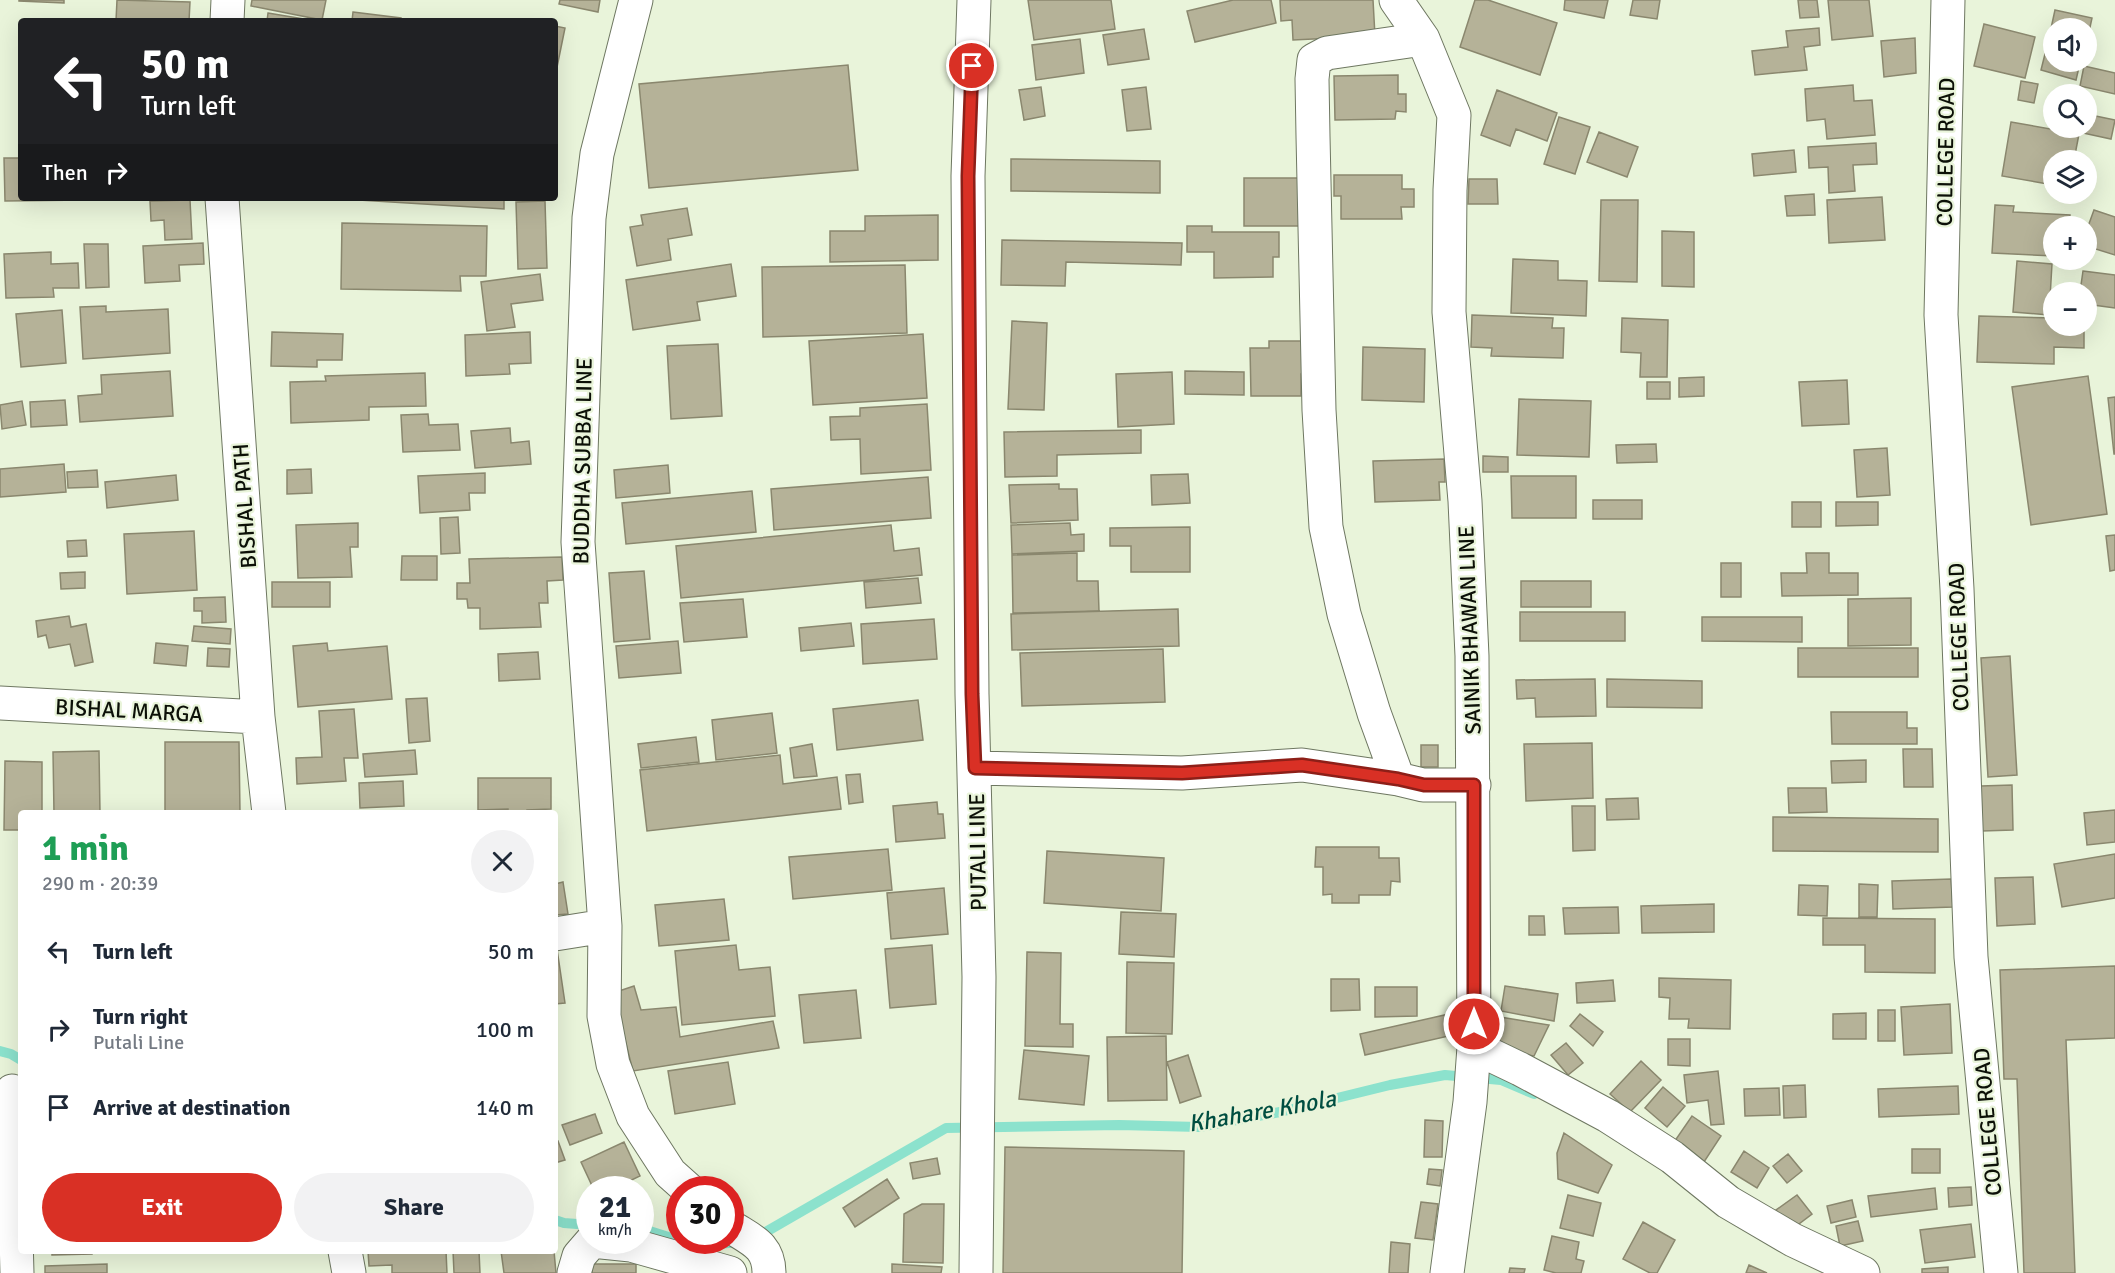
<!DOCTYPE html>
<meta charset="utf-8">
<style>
:root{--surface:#fff;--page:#f2f2f3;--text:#1f2937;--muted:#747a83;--accent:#d93025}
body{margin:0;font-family:Signika,sans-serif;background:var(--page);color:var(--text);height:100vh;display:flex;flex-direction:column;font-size:22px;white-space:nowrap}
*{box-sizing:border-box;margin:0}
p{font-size:20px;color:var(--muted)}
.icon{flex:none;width:33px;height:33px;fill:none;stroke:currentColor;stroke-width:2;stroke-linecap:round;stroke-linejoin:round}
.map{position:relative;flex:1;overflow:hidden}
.sheet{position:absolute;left:18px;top:810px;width:540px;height:444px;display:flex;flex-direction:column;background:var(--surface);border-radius:6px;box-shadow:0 6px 24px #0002}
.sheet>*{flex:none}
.hud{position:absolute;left:18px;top:18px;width:540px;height:183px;border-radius:6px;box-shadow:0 6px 24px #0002;background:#202124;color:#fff;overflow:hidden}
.controls{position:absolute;left:2043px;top:18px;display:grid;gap:12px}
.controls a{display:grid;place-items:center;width:54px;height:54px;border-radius:50%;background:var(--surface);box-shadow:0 6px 24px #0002;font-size:30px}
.speed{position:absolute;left:576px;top:1176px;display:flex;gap:12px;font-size:30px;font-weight:700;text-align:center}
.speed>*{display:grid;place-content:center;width:78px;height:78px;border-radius:50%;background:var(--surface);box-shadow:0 6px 24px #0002;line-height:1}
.speed small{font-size:15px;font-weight:400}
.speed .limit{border:9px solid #d22;background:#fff;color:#111}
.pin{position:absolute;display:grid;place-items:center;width:51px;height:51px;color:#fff;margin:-26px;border:3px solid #fff;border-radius:50%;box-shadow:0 2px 6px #0007}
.me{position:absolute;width:66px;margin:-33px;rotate:0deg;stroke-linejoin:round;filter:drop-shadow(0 0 4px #0008)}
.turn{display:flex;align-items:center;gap:21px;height:126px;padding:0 24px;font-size:27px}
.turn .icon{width:78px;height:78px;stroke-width:2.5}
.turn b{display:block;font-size:42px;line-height:51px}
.then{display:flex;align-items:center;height:57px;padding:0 24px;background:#0003;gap:12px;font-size:22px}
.round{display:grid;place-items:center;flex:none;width:63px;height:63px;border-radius:32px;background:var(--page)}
.overview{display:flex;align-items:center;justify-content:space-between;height:102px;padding:0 24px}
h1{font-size:36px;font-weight:700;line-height:45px;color:#1e9e55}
.action{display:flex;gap:12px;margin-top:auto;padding:12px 24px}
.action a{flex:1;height:69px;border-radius:36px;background:var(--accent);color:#fff;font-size:24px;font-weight:700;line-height:69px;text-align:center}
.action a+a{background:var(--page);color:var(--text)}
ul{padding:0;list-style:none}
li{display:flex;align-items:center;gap:18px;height:78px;padding:0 24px}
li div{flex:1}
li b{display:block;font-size:22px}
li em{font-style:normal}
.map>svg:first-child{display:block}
</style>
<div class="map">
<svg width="2115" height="1273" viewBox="0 0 2115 1273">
<rect width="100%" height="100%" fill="#e9f4da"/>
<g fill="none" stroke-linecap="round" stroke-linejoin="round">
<path stroke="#8ce2cd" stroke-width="10" d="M0,1051L11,1054L21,1060
M555,1220L564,1223L590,1225
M640,1228L697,1246L739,1242
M757,1237L946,1128L1119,1125L1199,1127L1280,1112L1390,1085L1445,1075L1501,1080L1534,1094"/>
</g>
<path fill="#b5b298" stroke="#8a876e" stroke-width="1.5" d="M19,0H64V3L19,1Z
M117,0L190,2L189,21H116Z
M252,0H326L322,20L251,6Z
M560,0H600L598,12L559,4Z
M1028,0H1111L1115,29L1034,40Z
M1233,0H1271L1276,23L1195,42L1187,11Z
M1280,0H1373L1375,36L1293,40L1292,20L1281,21Z
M1475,0H1488L1557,23L1540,75L1460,47Z
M1565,0H1608L1604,18L1564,10Z
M1633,0H1660L1657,19L1630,15Z
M1798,0H1817L1819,17L1800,18Z
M1828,0H1869L1873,36L1832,40Z
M2055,10L2092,18L2087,41L2086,28H2054V34L2050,33Z
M353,12L401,18V21H352Z
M268,13L316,21H267Z
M1984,24L2035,37L2025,78L1974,66Z
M555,26L565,28L555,77Z
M1819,28L1820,45L1804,47L1807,70L1755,75L1752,51L1788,47L1786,31Z
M1144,29L1149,59L1108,65L1103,35Z
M1915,38L1916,73L1884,77L1881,41Z
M1080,39L1084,73L1036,80L1032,45Z
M2045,54L2054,56V62L2080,63L2076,80L2041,70Z
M848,65L858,170L649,188L639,84Z
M2084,66L2115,73V94L2080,86Z
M1398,75V94H1406V112L1396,111L1395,119L1335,120L1334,76Z
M2021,81L2038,84L2034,103L2018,100Z
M1853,85L1854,101L1872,100L1875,135L1827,139L1825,119L1807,121L1805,89Z
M1041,87L1045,116L1024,120L1019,90Z
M1146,87L1151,129L1127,131L1122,90Z
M1497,90L1557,113L1547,141L1516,129L1510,146L1481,135Z
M2086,114L2115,120L2111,139L2069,130V128H2086Z
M1559,117L1590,127L1575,174L1544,164Z
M2011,122L2079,134L2074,160H2054V185L2002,176Z
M1599,132L1638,147L1627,177L1587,162Z
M1876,143L1877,164L1853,165L1855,191L1829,193L1828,167L1809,168L1808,147Z
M1794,150L1796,172L1754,176L1752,154Z
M4,158H21V198H85V200L5,201Z
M1011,159L1160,161V193L1011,191Z
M1334,175H1402V189H1414V207H1401L1402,219H1341V196H1334Z
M1244,178H1301V226H1244Z
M1469,179H1497L1498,204H1468Z
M1814,194L1815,215L1787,216L1785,196Z
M1882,197L1885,240L1829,243L1827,200Z
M343,198H504V209L343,199Z
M190,200L192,239L165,240L164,220L151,221L150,201Z
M1601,200H1638L1637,282L1599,281Z
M545,201L547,268L518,269L516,202Z
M1995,205L2014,206L2013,212L2070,215L2069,226H2054V256L1992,253Z
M687,208L692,235L668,239L671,260L637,266L630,227L643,225L641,215Z
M2094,210L2115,217V255L2086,246V232Z
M938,215V260L830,262V231H865V216Z
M342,223L487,226L486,276H460L461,291L341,289Z
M1187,226H1212V232H1279V257H1273V277L1214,278V252H1187Z
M1662,231L1694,232V287L1662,286Z
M1002,240L1182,243L1181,265L1066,262L1065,286L1001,285Z
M203,243L204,264L179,265L180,281L145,283L143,246Z
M84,244H108L109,287L86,288Z
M51,252V264L78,263L79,288H53L54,297L6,298L4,254Z
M1513,259L1558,261V280L1587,281L1586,316L1511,313Z
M2017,261L2052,264L2049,315L2013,312Z
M731,264L736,296L697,302L700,320L633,330L626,280Z
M905,265L907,333L763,337L762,267Z
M2083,271L2115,275V308L2086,304V292H2080Z
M540,274L543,300L511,304L515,327L487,331L481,282Z
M106,306V312L168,309L170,353L83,359L80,307Z
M62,310L66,363L21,367L16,314Z
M1472,315L1553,318L1552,328H1564L1563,358L1491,356L1492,348L1471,347Z
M1979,316L2054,318V326H2084V348L2054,347V364L1977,362Z
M1622,318L1668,320L1667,377H1640L1641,353L1621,352Z
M1012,321L1047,323L1044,410L1008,409Z
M272,332L343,334L342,360H317V367L271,366Z
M530,332L531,363L509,364L510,374L466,376L465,335Z
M923,334L927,398L813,405L809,341Z
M1269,341H1306L1307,374H1301V396H1251L1250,348H1269Z
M718,344L722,416L671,419L667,346Z
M1363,347L1425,349L1424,402L1362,400Z
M170,371L173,416L80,422L78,396L102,394L101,375Z
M1185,371L1244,372V395L1185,394Z
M1172,372L1174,424L1118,427L1116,374Z
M425,373L426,406L369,407V420L291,423L290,382L326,381L325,376Z
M2088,376L2107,514L2031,525L2012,387Z
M1704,377V396L1679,397V378Z
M1847,380L1849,424L1802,426L1799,382Z
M1647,382H1670V399H1647Z
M2115,397V454H2114L2108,398Z
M1519,399L1591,401L1589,457L1517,455Z
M65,400L67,425L31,427L30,402Z
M22,401L26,425L2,429L0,405Z
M927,404L931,470L861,474L860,439L831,440L830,417L860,416V408Z
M428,414L429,425L458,424L460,450L403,452L401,415Z
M510,428L511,443L529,441L531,464L475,468L471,431Z
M1141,430V453L1057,455V476L1005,477L1004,432Z
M1656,444L1657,462L1617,463L1616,445Z
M1887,448L1890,495L1857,497L1854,450Z
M1483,456L1508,457V472H1483Z
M1444,459L1445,482H1439L1440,500L1375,502L1373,461Z
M64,464L66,492L0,497V469Z
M668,465L670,493L616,498L614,470Z
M311,469L312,493L287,494V470Z
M97,470L98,487L68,488L67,472Z
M485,473V493H469L470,510L420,513L418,476Z
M1188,474L1190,503L1152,505L1151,475Z
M176,475L178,500L107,508L105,482Z
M1511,476H1576V518H1512Z
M928,477L931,518L774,530L771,489Z
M1059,484V489H1077L1078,520L1011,523L1009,485Z
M752,491L756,532L626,544L622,503Z
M1593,500H1642V519H1593Z
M1792,502H1821V527H1792Z
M1836,502H1878V525L1836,526Z
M458,517L460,553L441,554L440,518Z
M358,523V547H350L352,577L298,578L296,525Z
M1070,523L1071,535L1084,534V551L1012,554L1011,525Z
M891,525L894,551L919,548L922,575L681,598L676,546Z
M1190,527V572H1131V546H1110V528Z
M194,531L197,590L127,594L124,534Z
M2115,535V570L2110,571L2106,536Z
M86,540L87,556L68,557L67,541Z
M1077,553V581H1098L1099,611L1013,613L1012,555Z
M1806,553H1829V573H1858V595L1782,596L1781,573H1807Z
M402,556H437V580H401Z
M562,557L563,580L547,581L548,603H539L541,627L480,629V608H468L467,599H457V583H470L469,559Z
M1721,563H1741V597H1721Z
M644,571L650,639L614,642L609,573Z
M85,572V588L61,589L60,573Z
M918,578L921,603L866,608L864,582Z
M1521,581H1591V607H1521Z
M272,582H330V607H272Z
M225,597L226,622L202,623V611H194V598Z
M1911,598V645L1848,646V599Z
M743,599L747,637L684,642L680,603Z
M1178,609L1179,646L1012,650L1011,614Z
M1520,612H1625V641H1520Z
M69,616L71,627L86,624L93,662L75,666L70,644L49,648L46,635L38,637L36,621Z
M1702,617H1802V642L1702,641Z
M934,619L937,659L863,664L861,624Z
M851,623L854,646L801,651L799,628Z
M194,626L231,629L230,644L192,641Z
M678,641L681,673L619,678L616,646Z
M156,643L188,646L186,666L154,663Z
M327,643L328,651L387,646L392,699L298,707L293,646Z
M208,648L230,649L229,667L207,666Z
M1798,648H1918V677H1798Z
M1163,649L1165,702L1022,706L1020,653Z
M538,652L540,679L499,681L498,654Z
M2010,656L2017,775L1988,777L1981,658Z
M1595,679L1596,716L1536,717L1535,698L1517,699L1516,680Z
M1607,679L1702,681V708L1607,707Z
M427,698L430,741L409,743L406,699Z
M918,700L923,740L837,750L833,709Z
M354,709L358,758H344L346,781L297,784L296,758L322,757L319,711Z
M1831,712H1907V728H1917V744H1832Z
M772,713L777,753L716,760L712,720Z
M696,737L699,762L641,768L638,744Z
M165,742H239L240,813H165Z
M1592,743L1593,798L1526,801L1524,744Z
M812,744L817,776L794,778L790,748Z
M1421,745H1438V767H1421Z
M1903,749H1932L1933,787H1904Z
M415,750L417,774L365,777L363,754Z
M99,751L100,813H54L53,752Z
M780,755L783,784L837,777L841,809L647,831L640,770Z
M1866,760V782L1832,783L1831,761Z
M5,761L42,762V813H21V830H4Z
M860,774L863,802L849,804L846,775Z
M478,778H551V809L527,810V813H508V809L478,810Z
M403,781L404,806L360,808L359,783Z
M2012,785L2013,830L1982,831L1981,786Z
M1788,788H1826L1827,812L1789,813Z
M1638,798L1639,819L1607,820L1606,799Z
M937,802L938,814H943L945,838L896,842L893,806Z
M1572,806H1595V850L1573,851Z
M2115,810V842L2087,845L2084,813Z
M1773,817L1938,819V852L1773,851Z
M1316,847H1379V858H1399L1400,882L1391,881L1390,895H1359V903H1332V894L1323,895V867H1315Z
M888,849L892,890L793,899L789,857Z
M1047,851L1164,858L1161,911L1044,903Z
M2115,854V898L2062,907L2054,864Z
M2033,877L2035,924L1997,926L1995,878Z
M1951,879L1953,907L1893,909L1892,881Z
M563,882L568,914L555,915V884Z
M1859,884L1878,885L1877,917H1859Z
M1799,885L1828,886L1827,916L1798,915Z
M944,888L948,934L891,939L887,893Z
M724,899L729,940L659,946L655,905Z
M1714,904V932L1642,933L1641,906Z
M1618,907L1619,933L1565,934L1563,908Z
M1121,912L1176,914L1174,957L1119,954Z
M1529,916H1544L1545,935H1529Z
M1823,918L1935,919V973L1865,972V945H1823Z
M736,945L739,970L770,967L775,1016L682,1025L675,951Z
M932,945L936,1004L890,1008L885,949Z
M555,949H557L565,1003L555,1004Z
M1027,952L1061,953L1060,1024H1073V1047L1025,1046Z
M1127,962L1174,963L1172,1034L1126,1033Z
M2115,966V1038L2066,1040L2075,1273H2024L2017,1079H2004L2000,970Z
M1659,978L1731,980L1730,1029L1688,1028L1689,1019H1669L1670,998L1659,997Z
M1331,979H1359L1360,1010L1331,1011Z
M1613,980L1615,1001L1577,1003L1576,983Z
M634,986L641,1010L676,1007L680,1037L773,1021L779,1048L633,1071L613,993Z
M1505,986L1558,994L1554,1021L1501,1011Z
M1375,987H1417V1016L1375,1017Z
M856,990L861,1038L804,1043L799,995Z
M1950,1004L1952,1053L1904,1055L1901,1007Z
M1878,1010H1895V1041H1878Z
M1866,1013V1039H1833V1014Z
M1449,1014L1453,1035L1365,1055L1360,1034Z
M1580,1014L1603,1032L1593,1046L1570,1026Z
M1500,1017L1549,1025L1534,1056L1495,1050Z
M1166,1036L1167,1100L1108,1101L1107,1037Z
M1668,1039H1690V1066L1668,1065Z
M1566,1043L1583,1063L1568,1075L1551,1055Z
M1024,1050L1089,1056L1084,1105L1019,1099Z
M1188,1055L1201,1096L1180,1103L1167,1062Z
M1641,1061L1661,1080L1630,1112L1610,1094Z
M728,1062L735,1104L675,1114L668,1071Z
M1718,1071L1724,1124L1711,1125L1708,1100L1687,1103L1684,1075Z
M1805,1085L1806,1117L1784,1118L1783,1086Z
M1958,1086L1959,1114L1879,1117L1878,1089Z
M1663,1087L1685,1106L1667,1127L1645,1108Z
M1779,1088L1780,1115L1745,1116L1744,1089Z
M595,1114L602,1133L570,1145L562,1125Z
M1692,1116L1721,1136L1702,1165L1672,1145Z
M1425,1120L1443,1121L1442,1157H1424Z
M1564,1133L1612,1165L1598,1193L1558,1179L1557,1153Z
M558,1141L565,1160L555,1163V1142Z
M624,1142L640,1176L611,1190H594L581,1162Z
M1005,1147L1184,1151L1182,1273H1003Z
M1912,1149H1940V1173H1912Z
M1744,1151L1769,1168L1757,1188L1731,1172Z
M1788,1154L1802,1171L1787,1183L1773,1166Z
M937,1158L940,1174L913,1179L910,1163Z
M1429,1169L1442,1170L1440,1186L1427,1184Z
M887,1179L899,1198L855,1227L843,1208Z
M1971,1187L1972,1205L1949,1207L1948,1188Z
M1935,1188L1937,1209L1871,1217L1868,1196Z
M1568,1195L1601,1203L1593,1236L1560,1228Z
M1797,1195L1812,1214L1791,1230L1776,1210Z
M1852,1200L1856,1217L1831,1223L1827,1206Z
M1421,1202L1438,1204L1433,1240L1415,1238Z
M922,1204H944L943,1263L903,1262L904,1214Z
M1858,1221L1863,1241L1840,1246L1836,1226Z
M1643,1222L1675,1240L1657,1273H1650L1623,1259Z
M1971,1224L1975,1257L1925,1263L1920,1230Z
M1552,1236L1579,1242L1576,1259L1584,1261L1581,1273H1556L1544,1270Z
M1391,1242L1410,1244L1408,1273H1389Z
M52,1251H92V1254L52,1255Z
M368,1251H446L447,1273H392V1265L369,1266Z
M453,1251H479L480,1273H454Z
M501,1251H554L556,1273H504Z
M107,1264V1273H45V1266Z
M592,1264H636V1273H592Z
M892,1264L942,1267L941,1273H892Z
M1749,1265L1767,1273H1746Z
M1948,1267V1273H1922V1269Z
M1510,1268L1525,1269L1524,1273H1509Z"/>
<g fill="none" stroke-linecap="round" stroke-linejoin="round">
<defs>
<path id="minor" d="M636,0L597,154L589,218L578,542L605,926L604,1016L613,1064L633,1116L670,1173L689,1190
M974,0L968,176L972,694L979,977L976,1273
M1396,0L1423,39L1454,115L1450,190L1449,312L1465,501L1472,656L1474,1047L1470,1102L1447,1273
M1948,0L1941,315L1957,589L1971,957L2001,1273
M227,21L228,0
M1423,39L1327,53L1314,60L1312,79L1313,136L1319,410L1326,527L1344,614L1374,713L1398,779L1423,785H1474
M222,198L258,717L269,813
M0,703L258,717
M975,768L1182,773L1302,765L1398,779
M555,934L605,926
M1474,1047L1520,1069L1608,1116L1672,1157L1728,1202L1793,1240L1863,1273
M12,1091L17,1273
M730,1226C751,1240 769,1245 769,1273
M345,1251L349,1273
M574,1273L579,1256L592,1241L631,1245L730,1273"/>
</defs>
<use href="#minor" stroke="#6e7761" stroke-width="35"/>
<use href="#minor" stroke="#fff" stroke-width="33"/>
</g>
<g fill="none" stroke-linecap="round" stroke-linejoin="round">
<defs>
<path id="route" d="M972,66L968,176L972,694L975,768L1182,773L1302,765L1398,779L1424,785H1474V1024"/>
</defs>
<use href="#route" stroke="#8d1f18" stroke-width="15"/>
<use href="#route" stroke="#d93025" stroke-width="10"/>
</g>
<g text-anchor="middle" stroke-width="4.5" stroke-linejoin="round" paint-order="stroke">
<g font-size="22" fill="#0c1007" stroke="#e9f4da">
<text transform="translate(1945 152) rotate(-89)" y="8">COLLEGE ROAD</text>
<text transform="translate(582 461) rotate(-89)" y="8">BUDDHA SUBBA LINE</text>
<text transform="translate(244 506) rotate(-94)" y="8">BISHAL PATH</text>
<text transform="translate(1469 630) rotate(-92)" y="8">SAINIK BHAWAN LINE</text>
<text transform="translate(1958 637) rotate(-92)" y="8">COLLEGE ROAD</text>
<text transform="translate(129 710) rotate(3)" y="8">BISHAL MARGA</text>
<text transform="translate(977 852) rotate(-91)" y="8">PUTALI LINE</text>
<text transform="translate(1987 1122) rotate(-95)" y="8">COLLEGE ROAD</text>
</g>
<g font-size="24" font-style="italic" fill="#004e41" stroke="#e9f4da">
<text transform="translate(1262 1111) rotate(-10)" y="8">Khahare Khola</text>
</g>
</g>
</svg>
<div class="controls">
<a><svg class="icon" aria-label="sound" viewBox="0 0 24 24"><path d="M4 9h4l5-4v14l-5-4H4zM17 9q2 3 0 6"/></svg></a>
<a><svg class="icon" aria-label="search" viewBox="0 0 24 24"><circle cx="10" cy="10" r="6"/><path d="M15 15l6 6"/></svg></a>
<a><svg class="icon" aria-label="layers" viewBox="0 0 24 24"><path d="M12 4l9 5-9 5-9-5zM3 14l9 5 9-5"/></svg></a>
<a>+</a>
<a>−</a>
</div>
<div class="speed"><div>21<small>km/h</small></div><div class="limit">30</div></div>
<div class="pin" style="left:972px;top:66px;background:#d93025"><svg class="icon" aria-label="arrive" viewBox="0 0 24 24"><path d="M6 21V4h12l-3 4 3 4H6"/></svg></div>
<svg class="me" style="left:1474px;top:1024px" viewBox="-20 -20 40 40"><circle r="17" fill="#d93025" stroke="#fff" stroke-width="3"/><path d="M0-11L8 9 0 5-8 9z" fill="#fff"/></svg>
<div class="hud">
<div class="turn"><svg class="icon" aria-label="left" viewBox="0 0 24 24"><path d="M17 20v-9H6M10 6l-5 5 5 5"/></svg><div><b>50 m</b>Turn left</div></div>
<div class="then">Then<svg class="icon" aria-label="right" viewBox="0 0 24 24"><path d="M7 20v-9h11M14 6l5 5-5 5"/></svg></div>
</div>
<section class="sheet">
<div class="overview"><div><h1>1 min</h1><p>290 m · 20:39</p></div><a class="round"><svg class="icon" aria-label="close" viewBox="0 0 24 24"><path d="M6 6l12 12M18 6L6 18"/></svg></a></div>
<ul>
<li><svg class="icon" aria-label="left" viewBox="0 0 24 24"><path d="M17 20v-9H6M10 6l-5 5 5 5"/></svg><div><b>Turn left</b></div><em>50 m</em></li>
<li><svg class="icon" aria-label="right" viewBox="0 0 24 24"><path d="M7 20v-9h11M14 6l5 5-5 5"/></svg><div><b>Turn right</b><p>Putali Line</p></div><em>100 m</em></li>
<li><svg class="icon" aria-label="arrive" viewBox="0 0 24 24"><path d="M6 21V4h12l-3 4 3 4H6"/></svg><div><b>Arrive at destination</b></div><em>140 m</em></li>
</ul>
<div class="action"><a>Exit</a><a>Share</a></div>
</section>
</div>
